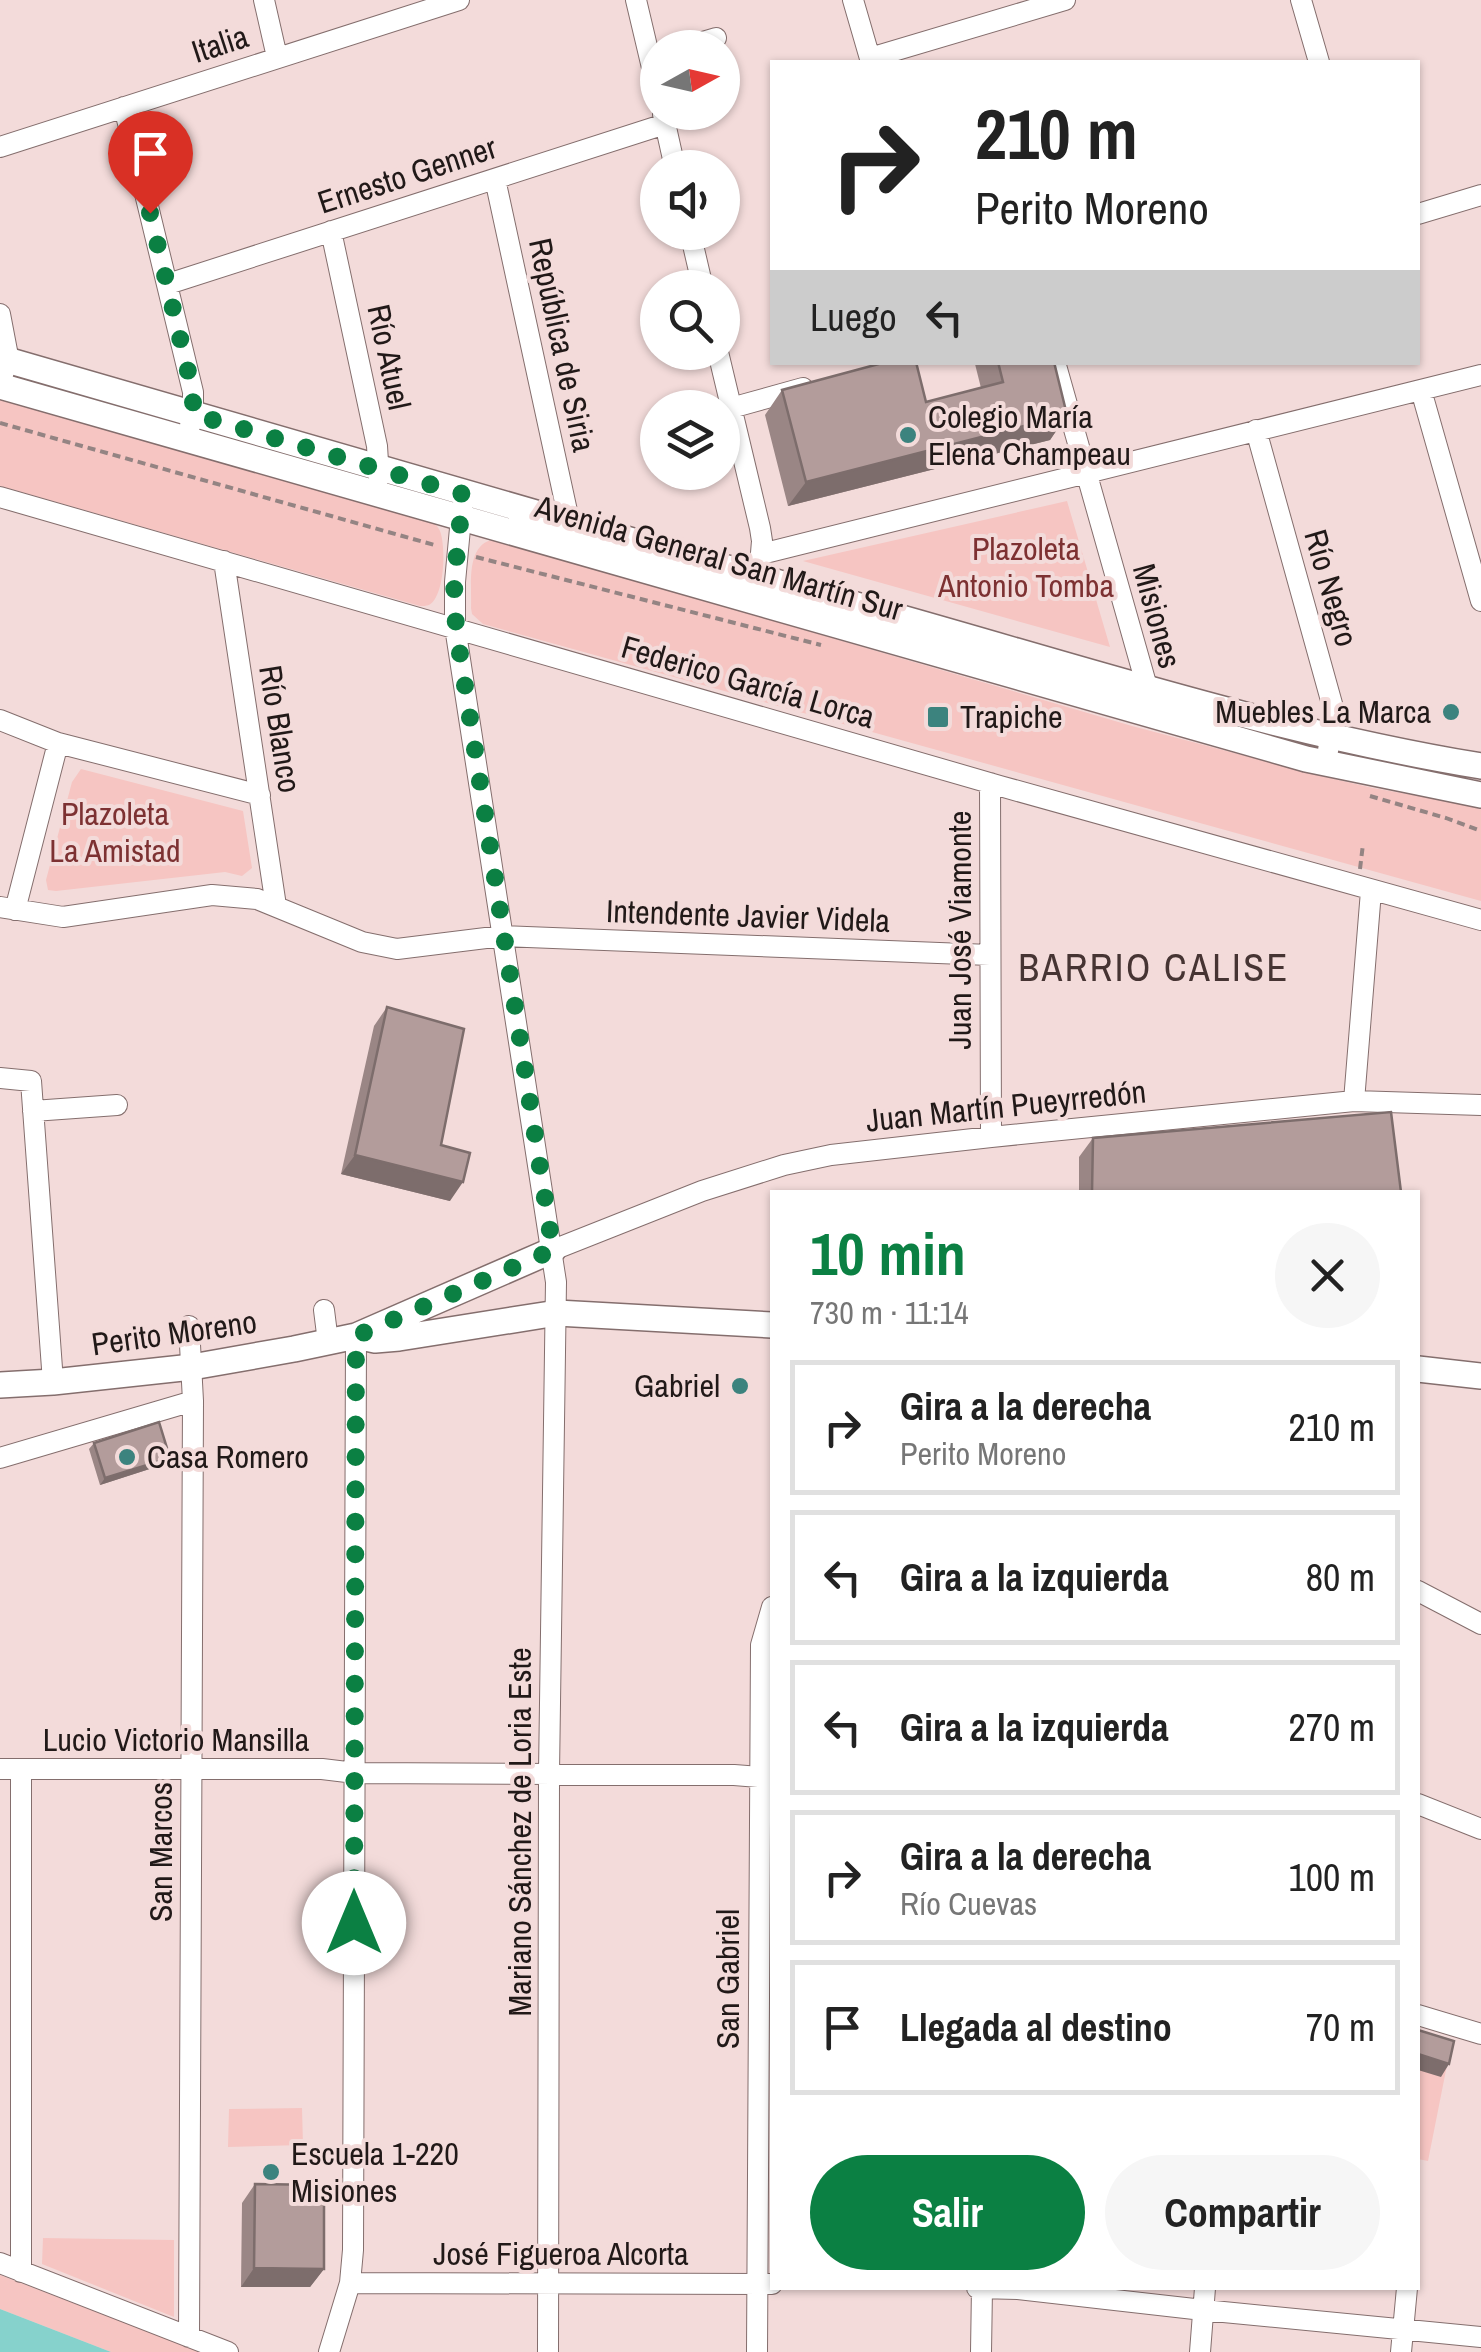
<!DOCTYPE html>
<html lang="es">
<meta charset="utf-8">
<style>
:root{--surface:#fff;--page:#f6f6f6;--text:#222;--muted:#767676;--line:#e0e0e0;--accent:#0b8043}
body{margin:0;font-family:"Archivo Narrow",sans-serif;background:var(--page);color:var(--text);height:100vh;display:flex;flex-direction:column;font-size:38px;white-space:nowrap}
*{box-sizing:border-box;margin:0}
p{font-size:32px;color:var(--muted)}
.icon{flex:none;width:55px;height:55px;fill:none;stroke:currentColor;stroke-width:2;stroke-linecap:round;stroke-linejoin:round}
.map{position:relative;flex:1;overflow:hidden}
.side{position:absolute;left:770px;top:1190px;width:650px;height:1100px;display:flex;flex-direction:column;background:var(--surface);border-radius:0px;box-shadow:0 2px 8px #0004}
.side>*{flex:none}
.guide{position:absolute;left:770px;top:60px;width:650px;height:305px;border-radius:0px;box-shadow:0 2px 8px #0004;background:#fff;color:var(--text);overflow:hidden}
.needle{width:65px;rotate:82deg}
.tools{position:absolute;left:640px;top:30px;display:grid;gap:20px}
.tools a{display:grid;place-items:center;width:100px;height:100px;border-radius:50%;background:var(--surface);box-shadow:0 2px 8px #0004;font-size:50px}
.pin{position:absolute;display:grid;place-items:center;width:85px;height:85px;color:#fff;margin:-102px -42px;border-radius:50% 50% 50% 0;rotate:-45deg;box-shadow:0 0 10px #0007}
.pin .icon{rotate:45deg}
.me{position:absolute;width:110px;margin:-55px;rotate:0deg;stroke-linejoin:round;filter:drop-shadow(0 0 8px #0008)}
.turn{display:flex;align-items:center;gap:35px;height:210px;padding:0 40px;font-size:45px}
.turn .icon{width:130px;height:130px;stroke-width:2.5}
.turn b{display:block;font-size:70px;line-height:85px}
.then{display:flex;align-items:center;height:95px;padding:0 40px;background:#0003;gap:20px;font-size:38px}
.round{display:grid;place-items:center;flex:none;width:105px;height:105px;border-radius:52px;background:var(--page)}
.head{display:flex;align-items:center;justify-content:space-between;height:170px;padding:0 40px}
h1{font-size:60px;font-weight:800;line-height:75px;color:var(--accent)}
.button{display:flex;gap:20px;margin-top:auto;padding:20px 40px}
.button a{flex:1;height:115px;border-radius:60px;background:var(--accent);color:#fff;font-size:40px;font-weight:800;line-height:115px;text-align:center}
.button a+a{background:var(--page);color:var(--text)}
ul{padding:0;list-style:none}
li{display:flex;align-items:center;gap:30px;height:135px;margin:0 20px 15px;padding:0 20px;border:5px solid var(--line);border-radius:0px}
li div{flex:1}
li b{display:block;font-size:38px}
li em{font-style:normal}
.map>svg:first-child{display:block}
</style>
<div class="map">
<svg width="1481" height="2352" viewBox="0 0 1481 2352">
<rect width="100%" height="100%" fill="#f3dbda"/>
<path fill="#f6c5c2" d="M0,393L429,518C433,522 438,526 440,531C446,546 445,596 429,605C426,606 423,606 420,606L0,486Z
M1067,501L1110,647L803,561Z
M495,539L1132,726L1321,776L1373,788L1481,807V901L483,624L472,614L471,608C472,584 465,544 495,539Z
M81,769L243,811L252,868L242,876L225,872L56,891L48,890L46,880L72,782Z
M1418,2045L1449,2055L1428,2161L1418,2159Z
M302,2108L303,2145L228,2147L229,2109Z
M43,2238L174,2240V2317L42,2264Z
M0,2275L201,2352H111L0,2309Z"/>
<path fill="#86d2cc" d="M0,2309L111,2352H0Z"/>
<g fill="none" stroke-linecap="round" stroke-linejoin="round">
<defs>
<path id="minor" d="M264,0L277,57
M636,0L658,93
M853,0L871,62
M1301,0L1319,62
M682,48L716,38
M870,58L1065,0
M124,107L193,392V414L190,426
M663,114L675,168
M0,147L459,0
M495,179L570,525
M1418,214L1481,195
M331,231L377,446L379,478
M690,232L703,288
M168,284L665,124
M0,314L8,356L0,386
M718,352L760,528L762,541L760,565
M1055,362L1147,687L1145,697
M1421,390L1481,601
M731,408L803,388
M1256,430L1334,711L1326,764
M0,497L1000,786L1481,920
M462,507L455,582V627L556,1282L549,1773L548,2352
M761,554L1481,375
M224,561L276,906
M0,720L58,743L260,795
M990,783L991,1137
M0,907L63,917L212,895L257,899L362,942L397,949L502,936L990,955
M15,910L58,743
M0,1078L31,1081L53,1382
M1354,1101L1371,891
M33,1111L117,1105
M553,1250L702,1191L784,1165L831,1155L991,1137L1354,1101L1481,1105
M324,1310L328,1342
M189,1326L193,1401L189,2337
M0,1458L193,1401
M1418,1591L1481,1624
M0,1769H322L355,1773L734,1775L772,1778
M21,1769V2272
M1418,1804L1481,1829
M1418,2015L1481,2034
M0,2263L228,2352
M350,2283L772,2284
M977,2288L1018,2289L1203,2310L1481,2337
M329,2352L350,2283L353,2250L356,1336
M757,2352L761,1645L772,1607
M981,2352L982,2288
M1200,2352L1205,2288
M1401,2352L1407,2288"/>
<path id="major" d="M0,358C302,445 603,533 905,619C1096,673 1286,734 1481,766
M0,386L1306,759L1481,795
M356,1336L375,1340L399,1338L557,1313L772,1325
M1418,1369L1481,1376
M0,1385L53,1382L192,1367L294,1349L356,1336L553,1250"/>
</defs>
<use href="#minor" stroke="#846e6d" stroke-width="22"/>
<use href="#major" stroke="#846e6d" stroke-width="28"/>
<path stroke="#948483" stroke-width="4" stroke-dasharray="8 5" stroke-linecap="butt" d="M0,423L438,546
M476,557L821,645
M1370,796L1446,818L1481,831
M1360,869L1363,844"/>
<use href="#minor" stroke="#fff" stroke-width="20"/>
<use href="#major" stroke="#fff" stroke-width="25"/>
</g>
<path fill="#9a8685" d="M976,362H1054L1067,415L1050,440L788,506L765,415L782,390L926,402L981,388L975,364Z
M387,1007L441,1145L450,1201L341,1174L374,1026Z
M1093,1138L1401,1192H1079V1157Z
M94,1443L165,1464L100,1485L89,1449Z
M255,2184L324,2269L310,2287H241L242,2203Z"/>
<path fill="#7d6d6c" d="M1067,415L1050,440L788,506L806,482Z
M355,1155L463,1182L450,1201L341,1174Z
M170,1458L165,1464L100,1485L105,1478Z
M1418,2054L1449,2064L1441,2077L1418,2070Z
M254,2268L324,2269L310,2287H241Z"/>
<path fill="#b39c9b" stroke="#7d6d6c" stroke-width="2.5" d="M886,362H916L926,402L1003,382L998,362H1054L1067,415L806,482L782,390Z
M387,1007L464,1029L441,1145L470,1153L463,1182L355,1155Z
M1391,1112L1401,1192H1092L1093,1138Z
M159,1422L170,1458L105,1478L94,1443Z
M1418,2030L1454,2041L1449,2064L1418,2054Z
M255,2184L324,2185V2269L254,2268Z"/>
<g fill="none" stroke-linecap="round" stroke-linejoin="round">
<path stroke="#0b8043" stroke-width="18" stroke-dasharray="0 32.4" d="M150,213L193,392V414L463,494L454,582L456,628L553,1250L356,1336L354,1923"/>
</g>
<g fill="#3c837e" stroke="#f3dbda" stroke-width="4">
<circle cx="908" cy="435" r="10"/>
<circle cx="1451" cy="712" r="10"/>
<rect x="926" y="705" width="24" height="24" rx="5"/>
<circle cx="740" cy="1386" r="10"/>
<circle cx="127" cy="1457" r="10"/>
<circle cx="271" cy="2172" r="10"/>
</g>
<g text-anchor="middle" stroke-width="8" stroke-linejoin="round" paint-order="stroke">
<g font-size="32" fill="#211918" stroke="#f3dbda">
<text transform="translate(220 44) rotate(-18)" y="11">Italia</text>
<text transform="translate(407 175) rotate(-18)" y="11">Ernesto Genner</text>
<text transform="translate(562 345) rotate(78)" y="11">República de Siria</text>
<text transform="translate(389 357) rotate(78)" y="11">Río Atuel</text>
<text transform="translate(719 558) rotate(16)" y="11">Avenida General San Martín Sur</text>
<text transform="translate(1331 588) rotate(74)" y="11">Río Negro</text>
<text transform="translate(1157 616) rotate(75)" y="11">Misiones</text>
<text transform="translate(748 682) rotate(16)" y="11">Federico García Lorca</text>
<text transform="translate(280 729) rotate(81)" y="11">Río Blanco</text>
<text transform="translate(748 916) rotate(2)" y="11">Intendente Javier Videla</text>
<text transform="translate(960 930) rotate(-90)" y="11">Juan José Viamonte</text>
<text transform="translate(1006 1106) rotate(-6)" y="11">Juan Martín Pueyrredón</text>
<text transform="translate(174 1333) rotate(-8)" y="11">Perito Moreno</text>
<text x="176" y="1751">Lucio Victorio Mansilla</text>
<text transform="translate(520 1832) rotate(-90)" y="11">Mariano Sánchez de Loria Este</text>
<text transform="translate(161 1852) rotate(-90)" y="11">San Marcos</text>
<text transform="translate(728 1979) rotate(-90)" y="11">San Gabriel</text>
<text x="561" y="2265">José Figueroa Alcorta</text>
</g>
<g font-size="32" fill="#211918" stroke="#f3dbda" text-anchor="start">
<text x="928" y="428">Colegio María<tspan x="928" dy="37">Elena Champeau</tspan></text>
<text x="1431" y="723" text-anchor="end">Muebles La Marca</text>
<text x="960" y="728">Trapiche</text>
<text x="720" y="1397" text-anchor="end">Gabriel</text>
<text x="147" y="1468">Casa Romero</text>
<text x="291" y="2165">Escuela 1-220<tspan x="291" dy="37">Misiones</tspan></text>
</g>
<g font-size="32" fill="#7d3132" stroke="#f3dbda">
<text x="1026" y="560">Plazoleta<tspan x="1026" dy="37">Antonio Tomba</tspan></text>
<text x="115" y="825">Plazoleta<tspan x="115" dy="37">La Amistad</tspan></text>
</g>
<g font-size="38" letter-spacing="2.5" fill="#463433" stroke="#f3dbda">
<text x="1154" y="981">BARRIO CALISE</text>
</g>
</g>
</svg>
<div class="tools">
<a><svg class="needle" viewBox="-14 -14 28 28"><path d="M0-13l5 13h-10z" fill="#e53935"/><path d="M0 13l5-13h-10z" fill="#767676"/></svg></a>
<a><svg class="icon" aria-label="sound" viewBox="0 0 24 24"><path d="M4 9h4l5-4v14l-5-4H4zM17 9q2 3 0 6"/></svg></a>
<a><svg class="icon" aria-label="search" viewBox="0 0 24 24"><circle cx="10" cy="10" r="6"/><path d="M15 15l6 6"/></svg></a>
<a><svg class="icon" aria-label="layers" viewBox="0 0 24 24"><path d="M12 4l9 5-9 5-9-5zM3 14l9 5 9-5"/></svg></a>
</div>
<div class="pin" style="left:150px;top:213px;background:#d93025"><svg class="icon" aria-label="arrive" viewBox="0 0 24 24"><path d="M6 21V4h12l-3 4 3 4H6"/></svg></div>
<svg class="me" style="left:354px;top:1923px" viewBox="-20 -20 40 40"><circle r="19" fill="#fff"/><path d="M0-13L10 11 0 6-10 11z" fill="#0b8043"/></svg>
<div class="guide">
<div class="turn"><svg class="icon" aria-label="right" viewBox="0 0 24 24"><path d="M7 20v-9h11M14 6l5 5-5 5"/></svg><div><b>210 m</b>Perito Moreno</div></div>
<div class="then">Luego<svg class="icon" aria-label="left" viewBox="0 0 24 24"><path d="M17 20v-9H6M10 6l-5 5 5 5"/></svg></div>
</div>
<section class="side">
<div class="head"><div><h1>10 min</h1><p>730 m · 11:14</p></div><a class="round"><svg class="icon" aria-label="close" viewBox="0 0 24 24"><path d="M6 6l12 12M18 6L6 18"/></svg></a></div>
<ul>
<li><svg class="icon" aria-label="right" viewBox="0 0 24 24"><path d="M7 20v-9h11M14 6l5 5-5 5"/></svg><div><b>Gira a la derecha</b><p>Perito Moreno</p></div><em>210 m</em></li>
<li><svg class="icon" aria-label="left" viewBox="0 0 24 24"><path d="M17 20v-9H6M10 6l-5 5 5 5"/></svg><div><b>Gira a la izquierda</b></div><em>80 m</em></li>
<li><svg class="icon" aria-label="left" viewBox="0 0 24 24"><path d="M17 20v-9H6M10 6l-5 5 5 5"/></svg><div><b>Gira a la izquierda</b></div><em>270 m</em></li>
<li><svg class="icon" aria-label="right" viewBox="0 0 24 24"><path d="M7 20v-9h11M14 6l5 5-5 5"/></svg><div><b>Gira a la derecha</b><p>Río Cuevas</p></div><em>100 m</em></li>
<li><svg class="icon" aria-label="arrive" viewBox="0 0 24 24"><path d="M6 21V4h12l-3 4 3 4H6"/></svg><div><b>Llegada al destino</b></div><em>70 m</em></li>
</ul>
<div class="button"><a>Salir</a><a>Compartir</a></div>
</section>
</div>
